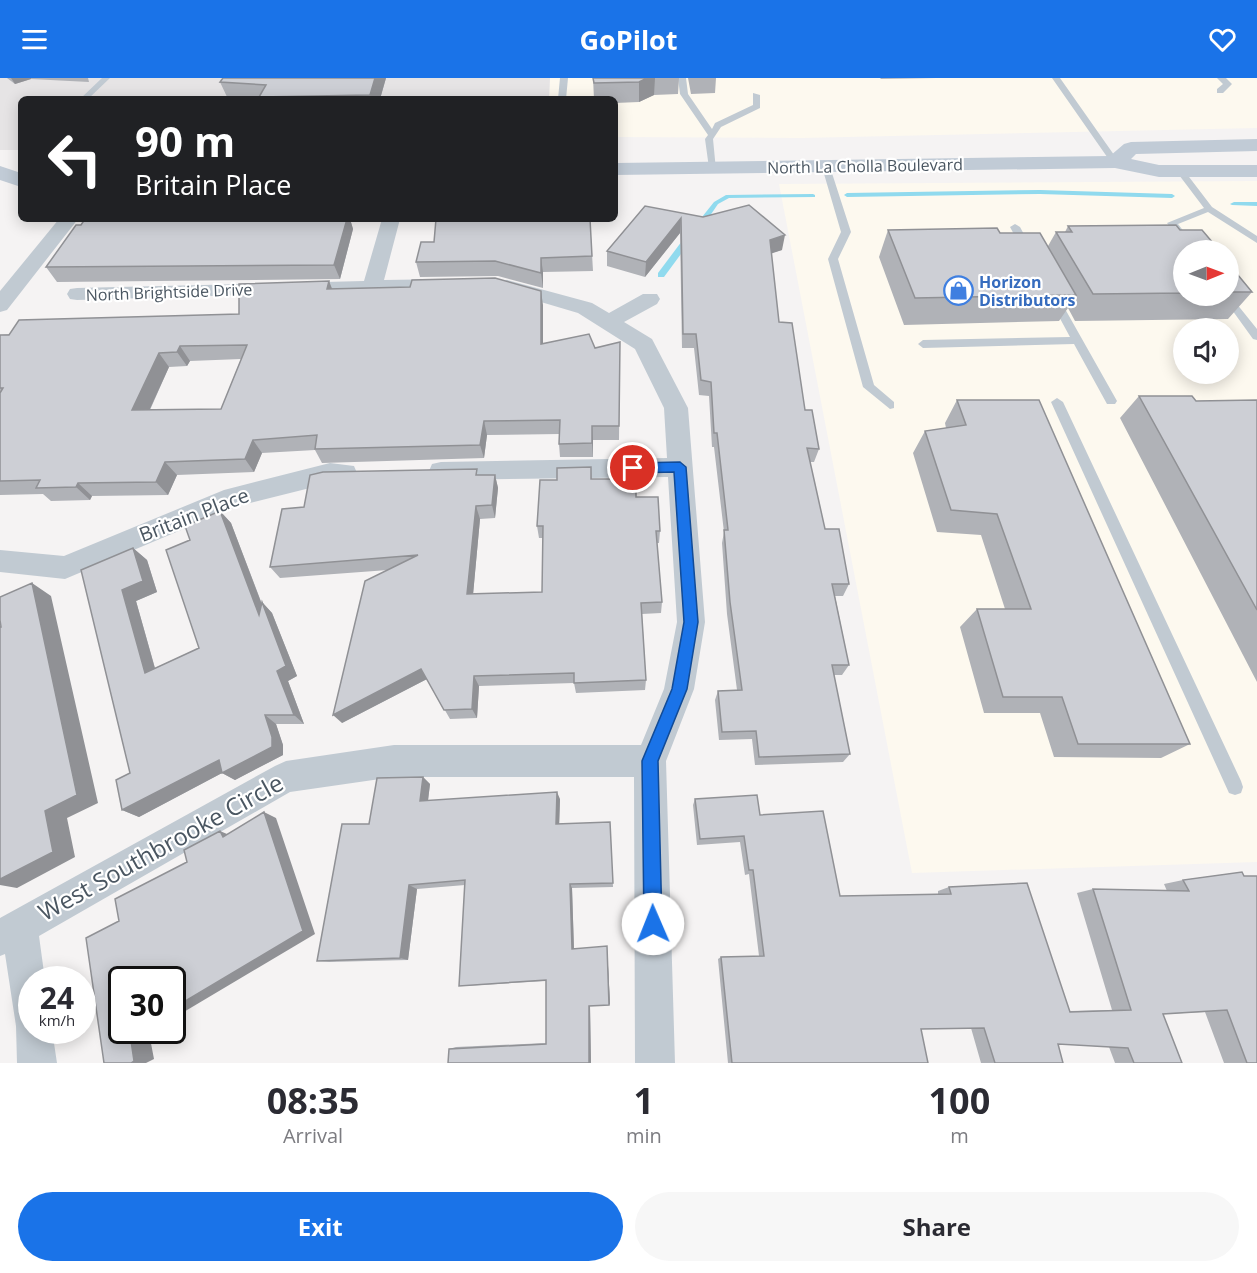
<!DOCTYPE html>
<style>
:root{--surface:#fff;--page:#f7f7f7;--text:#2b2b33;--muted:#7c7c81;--accent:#1a73e8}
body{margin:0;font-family:"Open Sans",sans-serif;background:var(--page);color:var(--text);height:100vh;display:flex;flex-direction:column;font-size:22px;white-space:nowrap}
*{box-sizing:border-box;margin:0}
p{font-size:20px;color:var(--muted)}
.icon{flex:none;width:33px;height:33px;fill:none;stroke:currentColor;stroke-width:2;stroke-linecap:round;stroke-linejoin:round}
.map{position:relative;height:985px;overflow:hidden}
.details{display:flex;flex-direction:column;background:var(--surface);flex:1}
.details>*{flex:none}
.guide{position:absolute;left:18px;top:18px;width:600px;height:126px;border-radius:9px;box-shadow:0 3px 15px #0003;background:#202124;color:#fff;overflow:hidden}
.needle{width:39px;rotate:89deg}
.controls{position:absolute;left:1173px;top:162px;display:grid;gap:12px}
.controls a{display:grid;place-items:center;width:66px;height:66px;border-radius:50%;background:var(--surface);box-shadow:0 3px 15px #0003;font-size:30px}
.speed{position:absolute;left:18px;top:888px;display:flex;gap:12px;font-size:30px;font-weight:700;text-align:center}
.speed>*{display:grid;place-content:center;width:78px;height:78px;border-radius:50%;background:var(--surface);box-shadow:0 3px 15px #0003;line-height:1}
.speed small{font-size:15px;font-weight:400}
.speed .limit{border:3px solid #111;border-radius:9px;background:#fff;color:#111}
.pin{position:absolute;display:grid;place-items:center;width:51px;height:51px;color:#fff;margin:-26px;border:3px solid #fff;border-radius:50%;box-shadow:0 2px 6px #0007}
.me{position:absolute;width:66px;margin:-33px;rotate:359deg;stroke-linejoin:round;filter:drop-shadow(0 0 4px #0008)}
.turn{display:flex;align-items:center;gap:21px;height:126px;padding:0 18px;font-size:27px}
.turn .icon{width:78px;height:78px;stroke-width:2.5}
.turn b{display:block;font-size:42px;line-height:51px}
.eta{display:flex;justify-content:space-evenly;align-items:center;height:102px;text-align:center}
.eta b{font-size:36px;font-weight:700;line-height:42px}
.cta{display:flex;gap:12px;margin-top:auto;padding:12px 18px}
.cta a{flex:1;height:69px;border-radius:36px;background:var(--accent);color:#fff;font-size:24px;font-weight:700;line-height:69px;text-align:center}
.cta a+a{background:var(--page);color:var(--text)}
header{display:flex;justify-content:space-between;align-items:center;height:78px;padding:0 18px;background:var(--accent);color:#fff;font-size:27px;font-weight:700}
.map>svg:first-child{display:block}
</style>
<header><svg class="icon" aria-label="menu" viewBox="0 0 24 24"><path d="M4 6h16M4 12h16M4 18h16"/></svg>GoPilot<svg class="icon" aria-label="heart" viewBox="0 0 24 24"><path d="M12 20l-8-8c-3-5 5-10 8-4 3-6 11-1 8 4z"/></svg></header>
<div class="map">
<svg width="1257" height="985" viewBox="0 0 1257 985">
<rect width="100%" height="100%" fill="#f5f3f3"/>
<path fill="#fdf9ef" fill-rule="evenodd" d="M550,0H1257V50L801,60L615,59V21H549Z
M1257,103V784L912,795L779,106ZM1184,172H1228V218H1184ZM1184,250H1228V296H1184Z"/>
<path fill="#e6e4e5" d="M0,0H550L549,21H21V72H0Z"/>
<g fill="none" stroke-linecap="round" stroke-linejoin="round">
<path fill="#90daee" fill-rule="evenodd" d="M1040,112L1172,116L1175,118L1172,120L1040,116L847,119L844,117L847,115Z
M813,116L815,117V119L729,120L718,126L701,151L694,149L714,124L726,117Z
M1234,124H1257V128L1232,127L1230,126Z
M685,159L692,161L664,199H658V195Z"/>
<path fill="#c1cad2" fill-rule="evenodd" d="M102,0H110L88,21H80Z
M560,0H568L566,21H558Z
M678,0H686L688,16L712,51L715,45L753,27V15L760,17V30L721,49L713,61L716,92L709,90L705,61L708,57L680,16Z
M1052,0H1060L1119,84L1118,86H1112Z
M1217,0H1226L1232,6L1223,15H1217V11L1223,6Z
M826,86L830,89L851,154L838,181L874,307L894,324V330L890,331L863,309L828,181L841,154L822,89Z
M1180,90L1183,91L1212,129L1257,158V165L1208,134L1178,146L1198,172H1188L1167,145L1204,130L1176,93Z
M1015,146L1020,149L1032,171L1030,173L1022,171L1010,149Z
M1228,215L1257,251V262L1253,261L1222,218H1228Z
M1055,219L1060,222L1117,323L1115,326H1107L1074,266L923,270L918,266L923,262L1070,259L1050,222Z
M1057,320L1063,324L1241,703L1243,709L1241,715L1235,717L1229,715L1051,324Z"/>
<path fill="#c1cad2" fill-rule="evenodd" d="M59,141H78L7,232L0,234V213Z
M382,141H400L384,202L447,201L454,203L457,207L454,211L77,222L70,221L67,216L70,211L77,210L364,203Z
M507,202L592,225L609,235L643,216H657L660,221L657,226L624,244L652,261L688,330L705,544L694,611L666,683L675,985H635L634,699H394L290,714L39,858L45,902H32V952H52L57,985H17L16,948L5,876L0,878V840L275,688L286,683L394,667H641L664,611L677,544L668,399L441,402L432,400L429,393L432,386L441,384L667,380L664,330L635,271L578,235L500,212L497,208L500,204Z
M330,385L354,388L357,395L354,402L330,405L238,428L65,501L0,494V472L64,478L224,412Z"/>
<path fill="#c1cbd6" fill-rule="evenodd" d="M1257,61V73L1136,76L1131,81L1159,87H1257V99H1159L1115,90L615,97V85L1110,78L1124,66L1131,64Z
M0,88L21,95V109L0,102Z"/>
</g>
<path fill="#b0b2b7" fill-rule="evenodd" d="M7,0H88L89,4L31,1L15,6Z
M223,0H386L380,21H228L220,4Z
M593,0H679L678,16L654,17L639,24L615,25V21H594Z
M688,0H716L715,15L691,16Z
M880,0H936L881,1Z
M645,128L782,172L771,175L779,244L805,332L819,371L814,384H810L825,451L849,506L843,518H835L849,587L842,597H834L850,676L843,684L755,687L752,661L719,662L715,622L718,613L737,612L727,536L722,465L724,454L714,369H712L709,318L699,317L694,270H682L680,155L645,199L607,188V173Z
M85,141H186L187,142L224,141H350L353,151L340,201L57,204L46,189Z
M590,141L593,193L543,194V210L498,198L420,199L416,184L434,164Z
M1068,148L1184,172V218H1228V185L1252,214L1228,241L1075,243L1068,230L1059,243L904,247L879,179L888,152L1000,155L1048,168L1056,154H1065Z
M332,211L543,227V266L595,270L620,264L619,362H593V379H560L559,366V356L487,357L484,380L322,385L315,372L262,375L254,394L177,397L168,417L92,418L90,422L51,423L43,416L0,417V257L239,236ZM241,281L221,331L150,332L169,289L187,288L190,283Z
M1139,318L1196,323L1257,322V604L1120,340Z
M957,322L1190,666L1161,680L1054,679L1040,635H984L960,549L977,531H1005L981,457L937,454L913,375L925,353L946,350L945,345Z
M591,389L592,401L636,419L660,453L659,465H657L662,524L661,535L642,536L646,602L645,612L576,615L574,605L479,608L477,640L450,641L427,601L342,645L388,492L280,500L270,489L304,429L478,397H495L498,410L495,440L480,441L473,516L542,514L543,460H539L537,448L557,402Z
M220,433L231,445L262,526V524L272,535L297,598L288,603L304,646H276L283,667V677L235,702L222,695L139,739L122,732L130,695L133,470L147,482L157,514L136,523L155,590L199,570L190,462Z
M423,699L430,706L428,723L560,721L559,746L610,744L613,809L572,810L574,870H607L610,926L590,928L591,985L449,971L456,969L546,965V903L465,908H459L465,807L417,811L408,882L329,884L317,883L369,746Z
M695,721L760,737L840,818L938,816V813L949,809L1070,933L1112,932L1077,815L1093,811L1167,813L1164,806L1183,802L1242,794L1257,985H1224L1205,934L1163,936L1182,985H1115L1109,969L1058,966L1063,985H981L971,950L921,951L928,985H728L718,881L721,879L759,878L749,796L745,797L740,764L697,767L693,727Z"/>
<path fill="#909195" d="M11,0H31V1L15,6Z
M375,0H386L380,21H371L370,17Z
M647,0H655L654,17L639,24V4Z
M681,140L680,155L645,199L646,184Z
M347,141H350L353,151L340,201L334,187Z
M785,157L782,172L767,177L770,162Z
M541,180L543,194V210L541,195Z
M329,203L335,218L327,211Z
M541,213L543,227V281L541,266Z
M180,268L190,283L187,288L177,274Z
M159,275L169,289L143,346L132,332Z
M484,343L487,357L484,380L480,367Z
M592,348L593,362V379L592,365Z
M253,362L262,375L254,394L245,381Z
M165,384L177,397L168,417L156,404Z
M495,397L498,410L495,440L492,427Z
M78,405L92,418L90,422L76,409Z
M476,428L480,441L472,528L467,516Z
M220,433L231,445L270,548L259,537Z
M133,470L147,482L157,514L136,523L159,605L145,595L122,512Z
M32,505L51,518L98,725L67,740L75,779L17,810L0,807V801L45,733Z
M262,524L272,535L297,598L288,603L304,646L294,637L277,593Z
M421,591L427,601L342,645L333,637Z
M474,598L479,608L477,640L472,631Z
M265,637L276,646L283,667V677L235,702L222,695L139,739L122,732Z
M423,699L430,706L427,730L420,723Z
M557,714L560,721L559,752L556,746Z
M264,734L276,740L315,856L172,941V931Z
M220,753L234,759H223Z
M570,806L572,810L574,873L572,871Z
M409,807L417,811L408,882L400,880Z
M607,868L610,926L609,927Z
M589,928H590L591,985H589Z
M136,952H153L149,955L154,981L146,985H131L130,956Z"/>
<path fill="#cdcfd5" stroke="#909195" stroke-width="1.5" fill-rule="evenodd" d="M223,0H375L370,17L259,19L266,7L220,4Z
M593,0H647L639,4L594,5Z
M749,127L785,157L770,162L779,244L792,245L805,332H812L819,371L807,370L825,451H839L849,506H832L849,587H832L850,676L759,679L756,653L722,654L718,613L742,612L730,524L724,452H728L717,355H714L711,304L701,302L696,256H683L681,140L646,184L607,173L645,128L703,139Z
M85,141H181L180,143L224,141H347L334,187L46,189L76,147H81Z
M436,141H590L592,178L541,180V195L495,183L416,184L421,164H434Z
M1176,147L1180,152H1202L1219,172H1184V215L1093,216L1056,154H1072L1068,148Z
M997,150L1000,155H1040L1076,217L915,220L888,152Z
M1228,185L1252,214H1228Z
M495,200L541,213V266L589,256L595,270L620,264L619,348H592V365L559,366L560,342L484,343L480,367L315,371L317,357L253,362L245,381L165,384L156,404L78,405L76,409L36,410L40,402L0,403V315L3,310H0V257H9L19,242L239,236V206L329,203L327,211L410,209L412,202ZM247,267L221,331L132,332L159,275L177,274L180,268Z
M1139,318H1192L1196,323L1257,322V532Z
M957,322H1039L1190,666H1078L1062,619H1003L977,531H1031L997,436L951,432L925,353L966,347Z
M591,389V401H636V419H658L660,453H656L662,524L641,525L646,602L574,605V595L474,598L472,631L444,632L421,591L333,637L365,503L418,477L270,489L282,431L304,429L310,397L323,394L477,391L476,397H495L492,427L476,428L467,516L542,514L543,448H537L540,402H557V390Z
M220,433L259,537L262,524L286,588L277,593L294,637H265L272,659V669L222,695L219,682L122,732L116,702L130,695L81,492L133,470L143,503L122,512L145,595L199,570L166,472L190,462L185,448Z
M32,505L77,717L45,733L53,774L0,801V549H1L0,542V519Z
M423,699L420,723L557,714L556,746L610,744L613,805L570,806L572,871L607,868L609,927L589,928V985H448L449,971L546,966V902L459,908L465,802L409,807L400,880L317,883L342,746H369L377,700Z
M757,717L760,737L823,733L840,818L951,816L949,809L1027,805L1070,934L1131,932L1093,811L1189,813L1183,802L1242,794L1244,798H1257V985H1247L1227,932L1163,936L1182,985H1134L1128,970L1058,966L1063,985H995L984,950L921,951L928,985H732L721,879L764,878L753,792H749L744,758L700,761L695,721Z
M264,734L303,853L172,931V902H122V952H136L130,956L134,983L131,985H104L86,860L119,843L115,821L187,784L184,772L220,753L223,759Z"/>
<path fill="#1a73e8" stroke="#114b97" stroke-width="1.5" d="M680,384L686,389L698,544L687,611L658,683L662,846L659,852L653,855L647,852L644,846L642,683L672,611L684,544L674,394L633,395L627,390L633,385Z"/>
<defs>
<symbol id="shop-ring" viewBox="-11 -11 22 22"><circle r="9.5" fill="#fff" stroke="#3f7fe0" stroke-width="1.5"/><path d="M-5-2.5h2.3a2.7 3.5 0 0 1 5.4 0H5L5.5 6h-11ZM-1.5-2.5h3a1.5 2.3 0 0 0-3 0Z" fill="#3f7fe0"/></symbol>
</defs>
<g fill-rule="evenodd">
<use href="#shop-ring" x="942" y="196" width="33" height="33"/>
</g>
<g text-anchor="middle" stroke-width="4.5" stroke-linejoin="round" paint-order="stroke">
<g font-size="16" fill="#4a5661" stroke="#fff">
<text transform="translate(865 88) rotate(-1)" y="6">North La Cholla Boulevard</text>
<text transform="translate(169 214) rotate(-2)" y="6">North Brightside Drive</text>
</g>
<g font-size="16" font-weight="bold" fill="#366cbe" stroke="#fff" text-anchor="start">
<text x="979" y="210">Horizon<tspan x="979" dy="18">Distributors</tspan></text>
</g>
<g font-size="20" fill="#4a5661" stroke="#fff">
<text transform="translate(194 437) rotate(-21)" y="7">Britain Place</text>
</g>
<g font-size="24" fill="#4a5661" stroke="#fff">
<text transform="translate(161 770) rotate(-29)" y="8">West Southbrooke Circle</text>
</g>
</g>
</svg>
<div class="controls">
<a><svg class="needle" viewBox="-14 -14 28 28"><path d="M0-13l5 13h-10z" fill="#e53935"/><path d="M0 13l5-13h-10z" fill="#7c7c81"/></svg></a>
<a><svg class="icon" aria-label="sound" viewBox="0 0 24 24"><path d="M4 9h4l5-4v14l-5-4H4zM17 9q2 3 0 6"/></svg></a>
</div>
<div class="speed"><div>24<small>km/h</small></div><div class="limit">30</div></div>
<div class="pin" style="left:633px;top:390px;background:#d93025"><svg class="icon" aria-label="arrive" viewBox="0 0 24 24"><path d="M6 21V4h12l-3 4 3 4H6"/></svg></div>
<svg class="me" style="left:653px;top:846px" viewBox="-20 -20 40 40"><circle r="19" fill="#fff"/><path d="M0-13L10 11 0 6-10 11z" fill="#1a73e8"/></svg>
<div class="guide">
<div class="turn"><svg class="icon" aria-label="left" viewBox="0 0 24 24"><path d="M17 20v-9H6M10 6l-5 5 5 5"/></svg><div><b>90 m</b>Britain Place</div></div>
</div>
</div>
<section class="details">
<div class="eta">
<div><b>08:35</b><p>Arrival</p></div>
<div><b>1</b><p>min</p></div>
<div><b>100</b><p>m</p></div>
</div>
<div class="cta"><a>Exit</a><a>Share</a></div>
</section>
